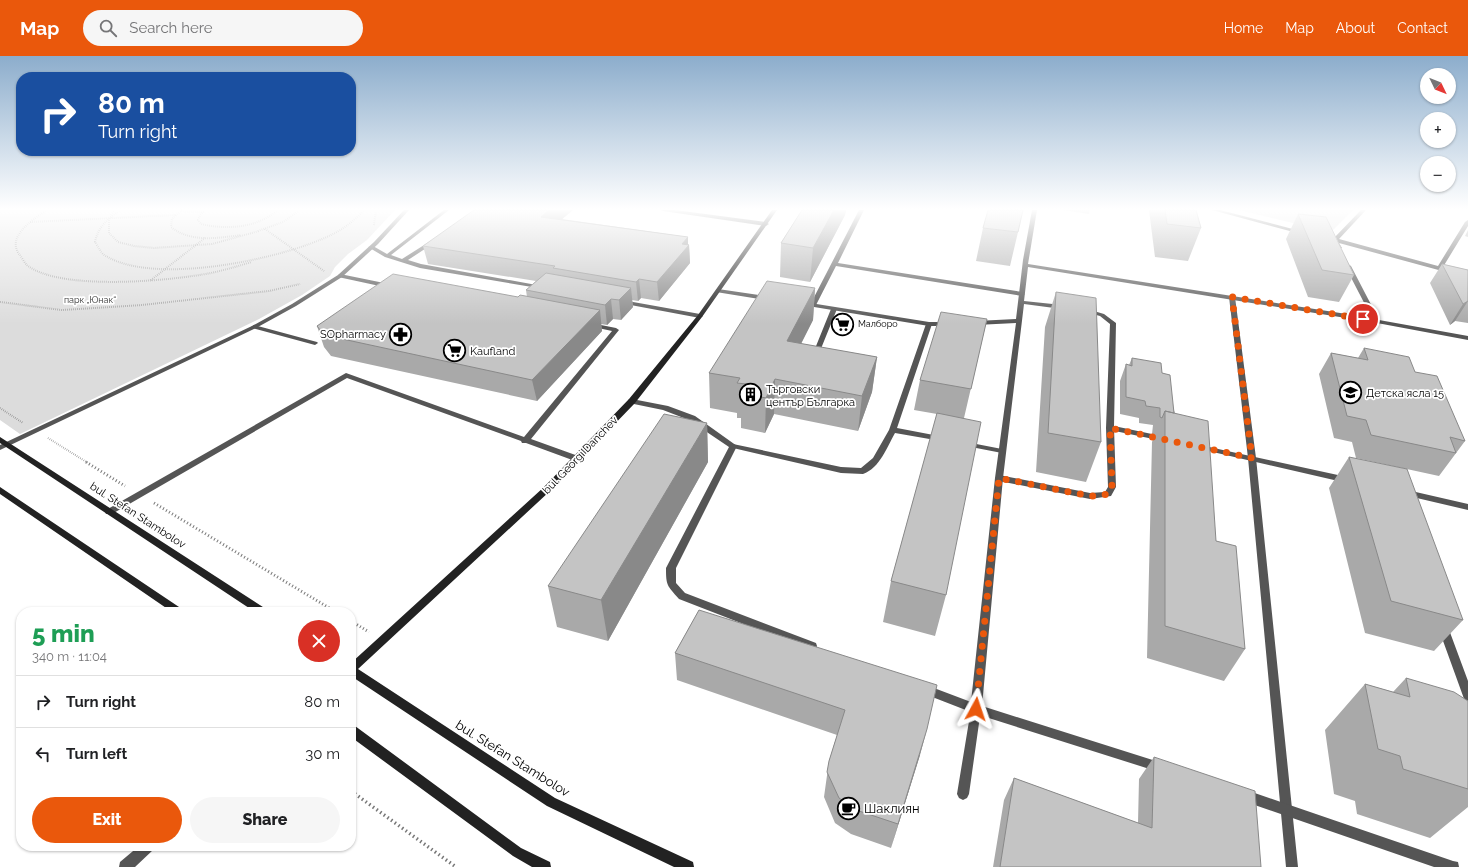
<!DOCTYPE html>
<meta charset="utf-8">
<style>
:root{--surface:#fff;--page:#f6f6f6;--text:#202124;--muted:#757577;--line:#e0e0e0;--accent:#ea580c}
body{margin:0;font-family:Raleway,sans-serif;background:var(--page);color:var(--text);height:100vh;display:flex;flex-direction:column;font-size:15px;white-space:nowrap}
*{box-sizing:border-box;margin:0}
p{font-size:13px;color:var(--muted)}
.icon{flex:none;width:22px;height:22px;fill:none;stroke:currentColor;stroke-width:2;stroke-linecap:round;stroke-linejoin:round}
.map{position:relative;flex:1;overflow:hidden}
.drawer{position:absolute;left:16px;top:551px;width:340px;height:244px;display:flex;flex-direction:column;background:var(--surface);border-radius:16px;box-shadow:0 1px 3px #0004}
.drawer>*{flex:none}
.guide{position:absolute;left:16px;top:16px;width:340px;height:84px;border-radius:16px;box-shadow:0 1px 3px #0004;background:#1a4fa0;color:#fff;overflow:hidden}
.needle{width:26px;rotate:133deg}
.fabs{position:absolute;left:1420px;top:12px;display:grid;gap:8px}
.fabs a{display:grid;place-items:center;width:36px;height:36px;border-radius:50%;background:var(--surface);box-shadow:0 1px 3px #0004;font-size:20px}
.pin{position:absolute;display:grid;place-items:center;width:34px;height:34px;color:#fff;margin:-17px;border:2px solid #fff;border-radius:50%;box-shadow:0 1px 4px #0007}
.me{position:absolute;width:44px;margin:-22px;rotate:5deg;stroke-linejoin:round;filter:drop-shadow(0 0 3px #0008)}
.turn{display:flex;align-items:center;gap:14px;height:84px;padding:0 16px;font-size:18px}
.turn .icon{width:52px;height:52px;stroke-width:2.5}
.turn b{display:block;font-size:28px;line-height:34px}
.round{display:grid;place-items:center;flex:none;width:42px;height:42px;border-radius:21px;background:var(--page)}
.summary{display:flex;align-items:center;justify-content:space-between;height:68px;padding:0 16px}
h1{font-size:24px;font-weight:800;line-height:30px;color:#1e9e55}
.button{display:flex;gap:8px;margin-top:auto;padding:8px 16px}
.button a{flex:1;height:46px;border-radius:24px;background:var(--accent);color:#fff;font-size:16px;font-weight:800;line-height:46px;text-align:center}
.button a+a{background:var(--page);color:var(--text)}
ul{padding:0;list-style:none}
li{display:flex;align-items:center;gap:12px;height:52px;padding:0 16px;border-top:1px solid var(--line)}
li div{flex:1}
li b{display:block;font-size:15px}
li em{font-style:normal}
header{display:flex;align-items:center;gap:24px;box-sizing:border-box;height:56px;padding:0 20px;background:var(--accent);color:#fff}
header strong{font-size:19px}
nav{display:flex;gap:22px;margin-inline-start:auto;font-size:14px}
.search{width:280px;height:36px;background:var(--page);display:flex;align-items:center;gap:10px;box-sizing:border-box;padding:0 14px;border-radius:22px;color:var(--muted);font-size:15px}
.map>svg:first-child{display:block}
</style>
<header>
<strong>Map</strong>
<div class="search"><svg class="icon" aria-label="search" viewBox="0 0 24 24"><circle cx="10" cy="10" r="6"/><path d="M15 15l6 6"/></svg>Search here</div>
<nav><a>Home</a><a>Map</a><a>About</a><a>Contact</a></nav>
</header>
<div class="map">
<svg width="1468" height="811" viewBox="0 0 1468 811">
<rect width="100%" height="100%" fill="#fff"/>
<path fill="#dcdcdc" d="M0,154H395L367,184L348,198L335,211L330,220L302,239L259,263L20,378L0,364Z
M1239,154H1353L1331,176Z"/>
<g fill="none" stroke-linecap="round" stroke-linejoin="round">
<path stroke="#777" stroke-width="2" stroke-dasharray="0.5 1.5" stroke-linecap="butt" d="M47,154C35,162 6,180 19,198C22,201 24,207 28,210C63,235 169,225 211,217C225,214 238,210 252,206
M121,154C108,162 98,171 95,186C98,190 101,198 106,200C155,230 284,203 333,178C345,172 355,164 364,154
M182,154L172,163L171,171C191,187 218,182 241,179
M205,154L200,159L198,164L201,168C227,174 257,172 278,154
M181,155L204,156
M111,159L115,154
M109,164V177L118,186L134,190L154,192L212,188L259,175
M30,166L176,159
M374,169L376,154
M265,173L324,215
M258,175L283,166L300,154
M151,224L205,182
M0,246L62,254L142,249L269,235L300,228
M0,352L23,367
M48,382L88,407"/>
<path stroke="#777" stroke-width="3" stroke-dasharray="1 2.5" stroke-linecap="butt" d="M86,406L125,430
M154,447L336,556
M351,565L369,576"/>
<path stroke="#777" stroke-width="3.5" stroke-dasharray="1.5 3" stroke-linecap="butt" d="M351,735L456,811"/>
<path fill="#555" fill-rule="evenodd" d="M444,154H449L391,199L402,203L432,184L434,185V187L408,204L421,208L542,230L545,232L544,233L420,212L385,201L368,191L373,190L387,198Z
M661,154H675L766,166L769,168L766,170L663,155Z
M859,154H864L838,207L1022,236L1025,238L1022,240L836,210L816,249L813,251L811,250L810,249Z
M340,218L389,228L392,230L389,232L338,221V219Z
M1232,239L1235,241L1256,402L1298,811H1286L1248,402L1229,241Z
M622,244L700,258L703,260L700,262L620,247V245Z
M834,251L837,253L818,300L815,302L813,301L812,300L831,253Z
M929,266L932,268L897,372L944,381L945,383L944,385H941L895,377C887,391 880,412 863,418L841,417L733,392L729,390L733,388L841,411L861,412L873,402L889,374L926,268Z
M591,267L616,272L619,274L531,383L581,401L582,403L581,405H575L526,387H522L521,385L347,322L112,458H106L105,456L106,454L346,317L524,381L612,275L589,270L588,269Z
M254,269L317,286L318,287L315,289L252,272L251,271Z
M1107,370H1110L1114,372L1116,431L1111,440L1090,443L999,425L995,422L999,419L1090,437L1105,436L1108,431L1106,372Z
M963,386H966L1002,393L1006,395L1002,397L966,390L962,388Z
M976,648L980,650L981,653L969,738L967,742L963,744L959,742L957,738L971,653L972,650Z"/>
<path fill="#555" fill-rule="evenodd" d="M404,154H409L378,188L342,221L296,250L256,272L0,394V389L252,270L292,248L338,219L374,186Z
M1032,154H1037L1028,208L1372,262L1345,210L1348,208L1351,210L1379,264L1468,280V284L1377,267L1028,211L1024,245L1062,249L1065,251L1062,253L1024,248L1003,422L982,650L1159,706L1163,707L1165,711L1163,715L1159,716L976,658L922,637L921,634L922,631L926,629L971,646L995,422L1016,267L976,269L973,267L976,265L1016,263L1023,204Z
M1212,154H1220L1304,176L1301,178Z
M1361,154H1366L1339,183L1438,210L1465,166L1468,164V170L1443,211L1468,218V222L1339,187L1342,192L1337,193L1333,185L1329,183L1334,182Z
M718,233L766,240L769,242L766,244L716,236V234Z
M804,246L929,266H948L951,268L948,270H929L802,249V247Z
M1087,253L1104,258L1116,267L1114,370L1166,381L1167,383L1166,385H1163L1110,374L1106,372L1110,268L1100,260L1085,256V254Z
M629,343H632L668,350L695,360L737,390L676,512V527L685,537L816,587L817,590L816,593L812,594L808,593L679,543C667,529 666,530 666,512L729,391L689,364L663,354L629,347L628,345Z
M1197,389H1200L1347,421L1351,424L1347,427L1200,393L1196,391Z
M1407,434L1468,448V454L1404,439L1403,437L1404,435Z
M1443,567L1447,568L1448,571L1468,625V645L1464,643L1463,640L1438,571L1439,568Z
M1246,734L1453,805L1458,806L1459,811H1434L1246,746L1242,744L1240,740L1242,736Z
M139,790H155L153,794L135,811H119L120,806Z"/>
<path fill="#222" fill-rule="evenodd" d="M772,154H777L702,261L635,347L550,435L358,613L555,742L693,806L694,811H674L547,750L351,620V607L544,431L629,343L698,259Z
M0,381L266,553L268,556H255L0,387Z
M0,431L182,553L184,556H172L0,438Z
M351,669L355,670L521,792L550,806L551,811H532L513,800L351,681Z"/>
</g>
<path fill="#a9a9a9" d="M573,154L562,163L688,181V188L689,189L690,207L659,245L641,242L638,245L632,244L633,251L621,264L613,263L607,269L601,268L602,275L537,345L331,300L324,291L317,270L518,241H527L526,234L536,225L428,208L423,190Z
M802,154H846L845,159L810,226L780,221L781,187Z
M1063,154H1090L1089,158Z
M1149,154H1196L1201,172L1188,205L1155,201Z
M1298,158L1354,219L1339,246L1308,241L1286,183Z
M983,172L1018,176L1010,210L976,205Z
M1468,174V181L1465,180Z
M1442,208L1468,214V267L1455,265L1450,269L1430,227Z
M815,232L813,264L801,288L877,301L872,336L858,375L774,358L765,377L741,372V362H737V357L710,352L709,317Z
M1056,236L1101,386L1086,426L1036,416L1045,271Z
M987,263L964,362L946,539L935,580L883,566L891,525L937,358L914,354L920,324Z
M1364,292L1415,316L1465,385L1439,420L1356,402L1352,386L1334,382L1319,318L1331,297L1358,302Z
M1132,302L1162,317L1216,485L1245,593L1224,625L1147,602L1152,386L1155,378H1152L1153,369L1139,367V362L1120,358V325L1126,308L1129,309Z
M707,367L708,406L608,585L557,571L548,530Z
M1349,401L1463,564L1434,595L1365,577L1329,432Z
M699,554L920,699L891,792L851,778L835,767L824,741L829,705L837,679L677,624L675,597Z
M1406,622L1468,645V751L1430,782L1357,758L1355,745L1334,738L1325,674L1365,628L1393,636Z
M1154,701L1261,811H993L1004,744L1014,722L1138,767L1139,723Z"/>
<path fill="#898989" d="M549,154H573L544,178L541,161Z
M834,154H846L845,159L810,226L813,192Z
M688,181V190L689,189L690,207L659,245L657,226L682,188Z
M639,223L641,242L638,245L636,226Z
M631,232L633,251L621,264L619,244Z
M815,232L813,264L785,319L787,285Z
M611,243L613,263L607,269L605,249Z
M1468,245L1455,265L1450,269L1463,248Z
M600,254L602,275L537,345L532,324Z
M877,301L872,336L858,375L862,340Z
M775,323L774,358L765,377L766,342Z
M707,367L708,406L608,585L601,544Z
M927,673L920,699L891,792L898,768Z"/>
<path fill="#c4c4c4" stroke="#898989" d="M474,154H549L541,161L688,181L682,188L689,189L657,226L639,223L636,226L553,212L555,210L423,190Z
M802,154H834L813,192L781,187Z
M988,154H1023L1018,176L983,172Z
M1165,154H1196L1201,172L1167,168Z
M1298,158L1326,161L1354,219L1322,214Z
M1442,208L1468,214V245L1463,248Z
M546,217L631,232L619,244L611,243L605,249L526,234Z
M393,218L518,241L520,239L600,254L532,324L324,279L317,270Z
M767,225L815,232L787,285L877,301L862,340L775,323L766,342L741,337L746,328L737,327L740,322L709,317Z
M1056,236L1096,242L1101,386L1048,377Z
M941,256L987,263L971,333L920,324Z
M1364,292L1409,301L1415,316L1437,320L1465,385L1450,381L1456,397L1371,379L1366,364L1347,360L1331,297L1368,304Z
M1132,302L1161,307L1162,317L1170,319L1174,357L1165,355L1162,362L1160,361V352L1146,350L1145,345L1126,341V308L1132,310Z
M1165,355L1208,365L1216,485L1236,490L1245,593L1165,570Z
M937,357L981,366L946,539L891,525Z
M664,358L707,367L601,544L548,530Z
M1349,401L1407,413L1463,564L1391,545Z
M699,554L937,629L927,673L898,768L856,754L839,742L827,716L829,705L845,654L675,597Z
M1406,622L1454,636L1468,645V733L1403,713L1400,700L1378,693L1365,628L1410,641Z
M1154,701L1255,735L1261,811H1000L1014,722L1152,772Z"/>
<linearGradient id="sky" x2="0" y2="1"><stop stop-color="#8cadcc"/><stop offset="0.57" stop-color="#fff"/><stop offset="1" stop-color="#fff" stop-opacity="0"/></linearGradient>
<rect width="1468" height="268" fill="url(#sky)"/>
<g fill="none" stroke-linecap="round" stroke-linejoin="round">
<path stroke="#ea580c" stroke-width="7" stroke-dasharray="0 12.6" d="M976,653L999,422L1090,440H1097L1108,438L1112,431L1110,372L1252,402L1232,241L1363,263"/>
</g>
<defs>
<symbol id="supermarket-ring" viewBox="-11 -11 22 22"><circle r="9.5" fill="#fff" stroke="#000" stroke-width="1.5"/><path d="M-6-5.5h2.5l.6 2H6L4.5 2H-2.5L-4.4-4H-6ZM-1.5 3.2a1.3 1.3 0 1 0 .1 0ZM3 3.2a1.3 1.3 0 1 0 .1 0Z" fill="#000"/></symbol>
<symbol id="pharmacy-ring" viewBox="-11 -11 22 22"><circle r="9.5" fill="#fff" stroke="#000" stroke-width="1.5"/><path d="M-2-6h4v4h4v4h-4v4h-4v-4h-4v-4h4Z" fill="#000"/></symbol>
<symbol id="school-ring" viewBox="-11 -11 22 22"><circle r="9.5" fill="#fff" stroke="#000" stroke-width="1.5"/><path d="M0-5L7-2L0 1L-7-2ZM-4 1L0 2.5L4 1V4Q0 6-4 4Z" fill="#000"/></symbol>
<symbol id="building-ring" viewBox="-11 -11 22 22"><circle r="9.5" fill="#fff" stroke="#000" stroke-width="1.5"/><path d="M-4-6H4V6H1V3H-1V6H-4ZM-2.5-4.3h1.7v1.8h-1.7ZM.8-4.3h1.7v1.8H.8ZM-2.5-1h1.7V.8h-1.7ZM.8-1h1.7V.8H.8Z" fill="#000"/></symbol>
<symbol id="cafe-ring" viewBox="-11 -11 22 22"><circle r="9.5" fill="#fff" stroke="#000" stroke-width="1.5"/><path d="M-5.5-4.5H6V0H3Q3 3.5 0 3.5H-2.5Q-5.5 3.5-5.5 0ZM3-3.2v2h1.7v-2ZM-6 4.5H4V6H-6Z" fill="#000"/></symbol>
</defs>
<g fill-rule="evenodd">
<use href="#supermarket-ring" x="830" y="256" width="25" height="25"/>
<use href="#pharmacy-ring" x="388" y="266" width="25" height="25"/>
<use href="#supermarket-ring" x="442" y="282" width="25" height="25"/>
<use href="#school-ring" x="1338" y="324" width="25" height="25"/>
<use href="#building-ring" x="738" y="326" width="25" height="25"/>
<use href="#cafe-ring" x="836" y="740" width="25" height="25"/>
</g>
<g text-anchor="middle" stroke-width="3.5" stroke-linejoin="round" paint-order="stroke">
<g font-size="9" fill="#333" stroke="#fff">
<text x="90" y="247">парк „Юнак“</text>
</g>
<g font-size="9" fill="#000" stroke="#fff" text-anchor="start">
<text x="858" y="271">Малборо</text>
</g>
<g font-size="11" fill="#000" stroke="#fff" text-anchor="start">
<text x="386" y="282" text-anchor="end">SOpharmacy</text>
<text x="470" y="299">Kaufland</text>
<text x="766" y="337">Търговски<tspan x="766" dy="13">център Българка</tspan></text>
<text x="1366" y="341">Детска ясла 15</text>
</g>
<g font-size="11" fill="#000" stroke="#fff">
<text transform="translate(580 399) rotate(-46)" y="4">bul. Georgi Danchev</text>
<text transform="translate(138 459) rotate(33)" y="4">bul. Stefan Stambolov</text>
</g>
<g font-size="13" fill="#000" stroke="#fff">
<text transform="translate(513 702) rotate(32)" y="5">bul. Stefan Stambolov</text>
</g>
<g font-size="13" fill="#000" stroke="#fff" text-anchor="start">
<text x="864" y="757">Шаклиян</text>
</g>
</g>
</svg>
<div class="fabs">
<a><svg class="needle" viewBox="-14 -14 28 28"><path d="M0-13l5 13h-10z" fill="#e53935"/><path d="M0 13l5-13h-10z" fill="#757577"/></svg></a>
<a>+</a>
<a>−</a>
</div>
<div class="pin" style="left:1363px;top:263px;background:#d93025"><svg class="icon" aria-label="arrive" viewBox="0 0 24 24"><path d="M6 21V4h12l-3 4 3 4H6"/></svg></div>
<svg class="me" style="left:976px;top:653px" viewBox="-20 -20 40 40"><path d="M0-17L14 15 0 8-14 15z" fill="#ea580c" stroke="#fff" stroke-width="4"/></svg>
<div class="guide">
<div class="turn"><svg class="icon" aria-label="right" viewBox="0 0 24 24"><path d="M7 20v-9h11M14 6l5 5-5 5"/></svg><div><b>80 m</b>Turn right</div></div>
</div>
<section class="drawer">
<div class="summary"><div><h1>5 min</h1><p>340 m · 11:04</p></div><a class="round" style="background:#d93025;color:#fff"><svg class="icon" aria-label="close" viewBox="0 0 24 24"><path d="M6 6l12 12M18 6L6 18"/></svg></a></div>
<ul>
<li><svg class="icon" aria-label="right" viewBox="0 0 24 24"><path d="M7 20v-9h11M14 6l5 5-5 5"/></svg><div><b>Turn right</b></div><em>80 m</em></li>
<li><svg class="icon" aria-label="left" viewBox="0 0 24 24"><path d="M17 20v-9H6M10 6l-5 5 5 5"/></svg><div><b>Turn left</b></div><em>30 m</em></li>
</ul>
<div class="button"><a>Exit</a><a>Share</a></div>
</section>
</div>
